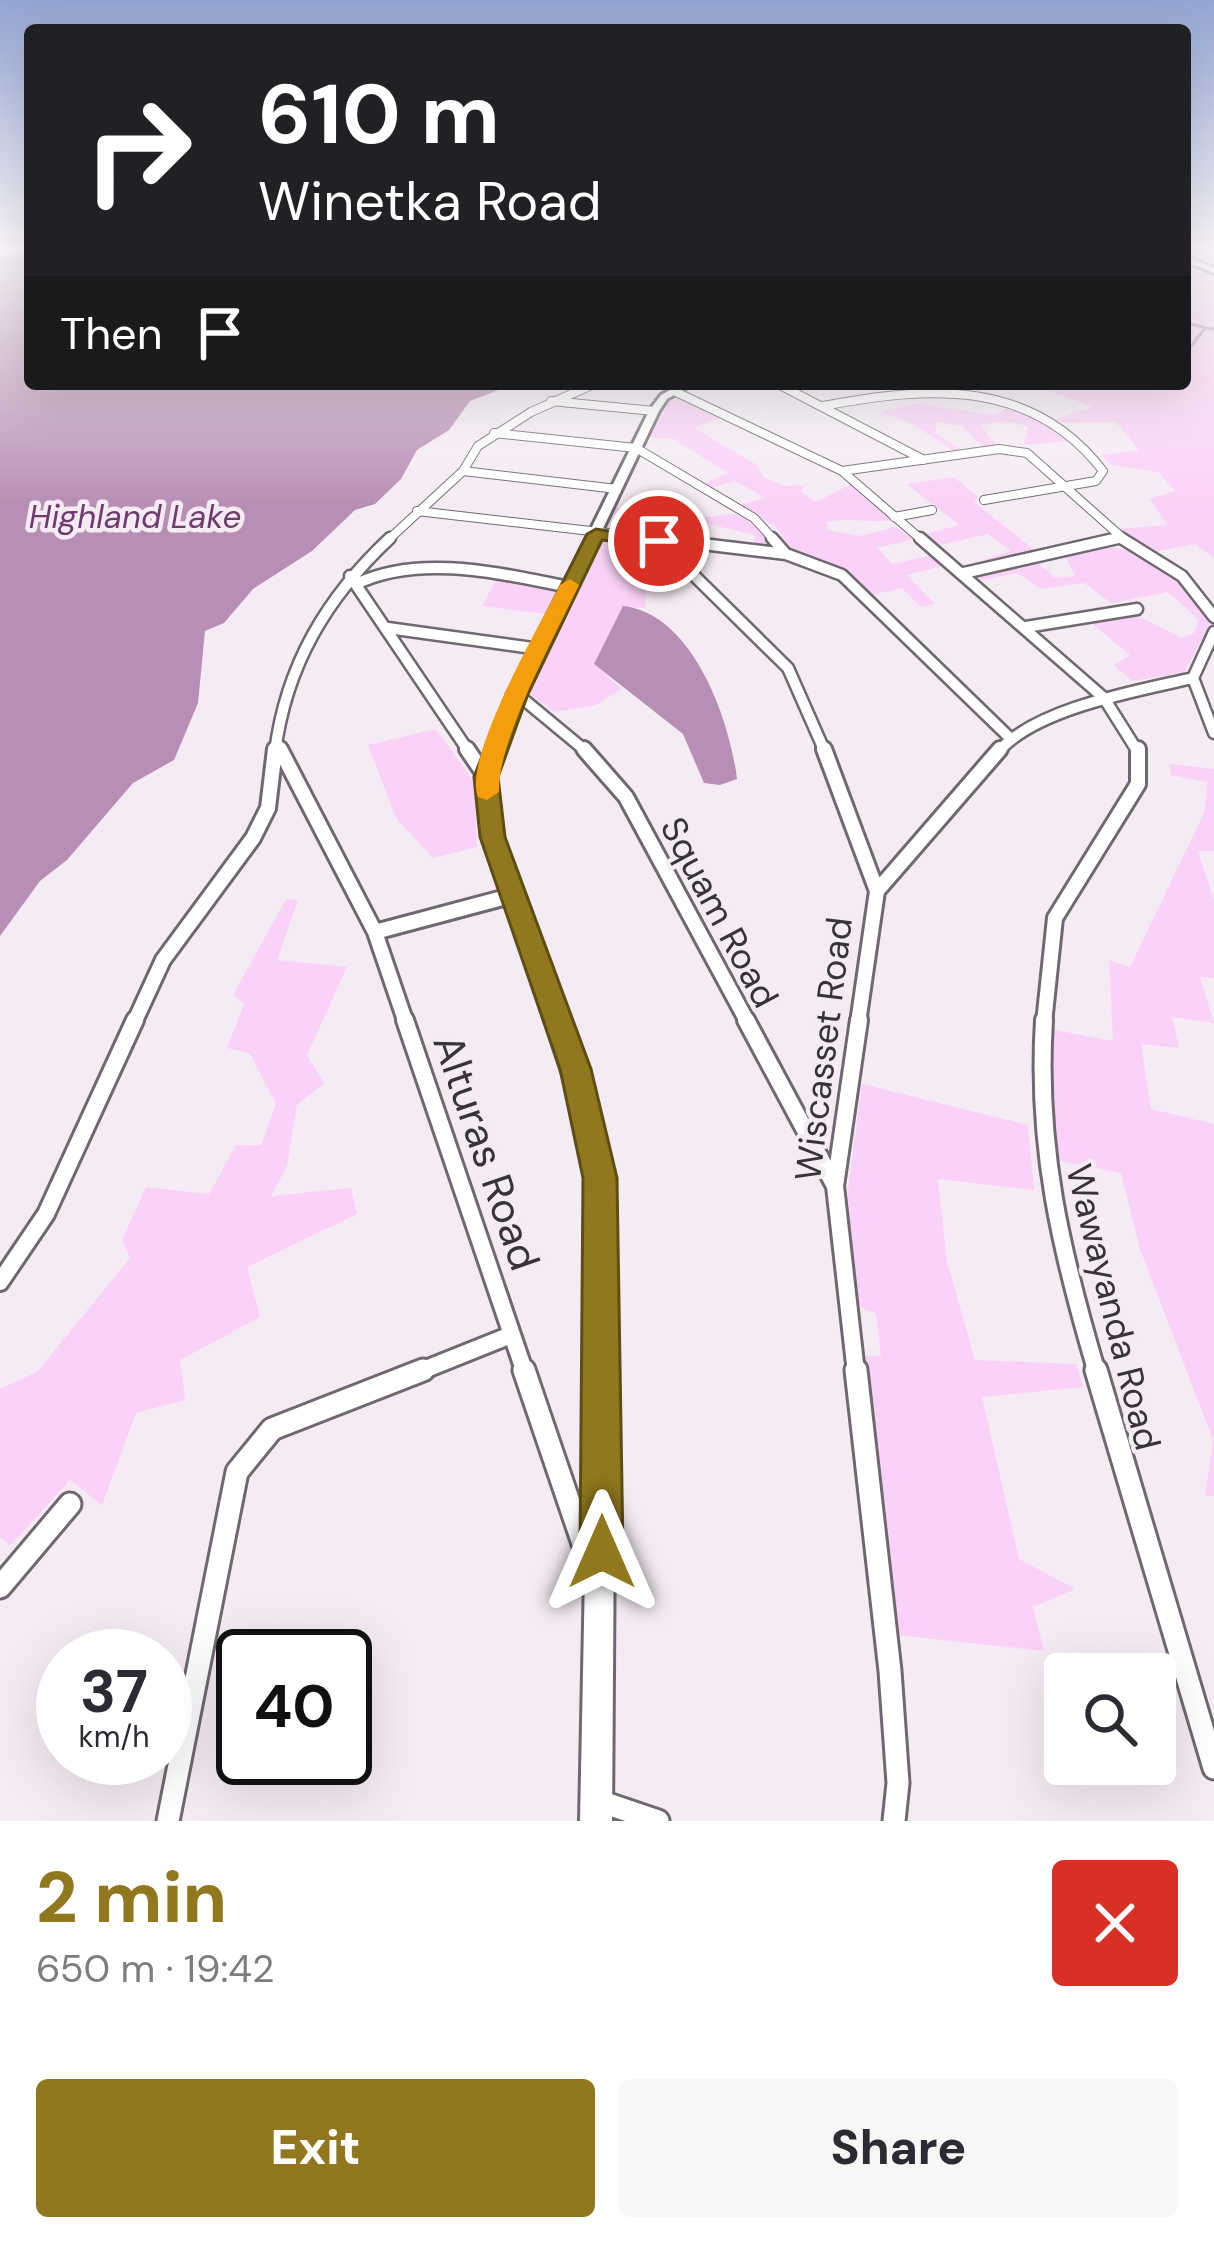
<!DOCTYPE html>
<meta charset="utf-8">
<style>
:root{--surface:#fff;--page:#f7f7f7;--text:#2b2b33;--muted:#7c7c81;--accent:#91781e}
body{margin:0;font-family:"DM Sans",sans-serif;background:var(--page);color:var(--text);height:100vh;display:flex;flex-direction:column;font-size:45px;white-space:nowrap}
*{box-sizing:border-box;margin:0}
p{font-size:39px;color:var(--muted)}
.icon{flex:none;width:66px;height:66px;fill:none;stroke:currentColor;stroke-width:2;stroke-linecap:round;stroke-linejoin:round}
.map{position:relative;height:1821px;overflow:hidden}
.details{display:flex;flex-direction:column;background:var(--surface);flex:1}
.details>*{flex:none}
.hud{position:absolute;left:24px;top:24px;width:1167px;height:366px;border-radius:12px;box-shadow:0 12px 48px #0002;background:#202124;color:#fff;overflow:hidden}
.buttons{position:absolute;left:1044px;top:1653px;display:grid;gap:24px}
.buttons a{display:grid;place-items:center;width:132px;height:132px;border-radius:12px;background:var(--surface);box-shadow:0 12px 48px #0002;font-size:60px}
.speed{position:absolute;left:36px;top:1629px;display:flex;gap:24px;font-size:60px;font-weight:700;text-align:center}
.speed>*{display:grid;place-content:center;width:156px;height:156px;border-radius:50%;background:var(--surface);box-shadow:0 12px 48px #0002;line-height:1}
.speed small{font-size:30px;font-weight:400}
.speed .limit{border:6px solid #111;border-radius:18px;background:#fff;color:#111}
.pin{position:absolute;display:grid;place-items:center;width:102px;height:102px;color:#fff;margin:-51px;border:6px solid #fff;border-radius:50%;box-shadow:0 3px 12px #0007}
.me{position:absolute;width:132px;margin:-66px;rotate:0deg;stroke-linejoin:round;filter:drop-shadow(0 0 9px #0008)}
.turn{display:flex;align-items:center;gap:42px;height:252px;padding:0 36px;font-size:54px}
.turn .icon{width:156px;height:156px;stroke-width:2.5}
.turn b{display:block;font-size:84px;line-height:102px}
.then{display:flex;align-items:center;height:114px;padding:0 36px;background:#0003;gap:24px;font-size:45px}
.round{display:grid;place-items:center;flex:none;width:126px;height:126px;border-radius:12px;background:var(--page)}
.head{display:flex;align-items:center;justify-content:space-between;height:204px;padding:0 36px}
h1{font-size:72px;font-weight:800;line-height:90px;color:var(--accent)}
.cta{display:flex;gap:24px;margin-top:auto;padding:24px 36px}
.cta a{flex:1;height:138px;border-radius:12px;background:var(--accent);color:#fff;font-size:48px;font-weight:800;line-height:138px;text-align:center}
.cta a+a{background:var(--page);color:var(--text)}
.map>svg:first-child{display:block}
</style>
<div class="map">
<svg width="1214" height="1821" viewBox="0 0 1214 1821">
<rect width="100%" height="100%" fill="#f5ebf4"/>
<path fill="#fad2f7" d="M1185,260L1214,273V558L1195,544L1154,552L1117,529L1167,525L1150,499L1175,491L1158,472L1111,465L1102,455L1139,450L1116,422L1063,423L1056,419L1093,407L1042,388L984,384H1185Z
M673,396L721,417L694,428L757,465L763,477L784,486L805,485L800,491L816,502L851,484L891,520C871,524 853,517 827,522L828,530L860,536L896,527L913,539L877,548L893,564L932,555L946,565L907,575L935,604L921,607L902,588L871,595L834,564L792,550L776,527L740,505L765,498L736,481L711,488L704,483L728,473L673,439L649,437Z
M918,404L995,415L1007,408L1049,423L1071,441L1023,445L1028,426L1002,421L981,425L996,445L982,446L962,426L937,422L935,433L962,450L954,451L911,423L880,412Z
M954,477L978,497L974,502L1037,552L989,563L984,559L1011,551L988,534L936,546L922,535L959,525L907,484Z
M616,508C636,509 655,514 674,517C729,524 731,492 776,549L753,547L755,535L691,520L678,539L649,537L655,521L613,515Z
M601,538L654,545L679,571L646,580L645,608L623,607L595,664L621,689L596,705L554,712L528,693Z
M1107,547C1148,550 1197,584 1209,625L1185,672L1132,681L1114,665L1130,655L1090,622L1135,614L1181,638L1194,633L1199,620L1168,592L1111,603L1084,583L1041,589L1018,573L981,580L974,575L1037,562L1055,578L1075,576L1065,556Z
M497,578L557,590L545,614L482,606Z
M436,729L474,782L477,847L433,858L396,818L368,745Z
M1170,764L1214,769V851H1198L1214,900V978L1200,977L1214,1023L1172,1017L1179,1048L1141,1044L1151,1109L1214,1124V1496L1205,1495L1213,1440L1140,1249L1121,1173L1055,1160L1050,1029L1113,1041L1109,960L1130,967L1205,811L1207,782L1171,775Z
M286,899L298,900L277,960L347,967L307,1055L324,1083L297,1105L287,1166L271,1196L351,1188L357,1214L247,1267L260,1317L180,1360L185,1400L136,1413L102,1505L70,1480L10,1546L0,1537V1389L37,1372L130,1258L122,1240L146,1187L209,1194L236,1145H261L276,1104L250,1053L227,1048L244,1004L233,995Z
M862,1084L1028,1125L1034,1190L938,1179L947,1261L975,1360L1076,1364L1083,1387L982,1397L1019,1559L1075,1589L1033,1607L1044,1651L898,1635L861,1356H881L876,1313L856,1306L847,1199Z"/>
<path fill="#b78fb4" d="M30,249V384H514L470,401L449,430L417,450L401,479L375,504L355,510L312,551L253,589L224,623L205,631L198,703L174,760L133,783L67,860L40,881L0,936V257Z
M623,606C692,613 730,719 737,779L720,785L704,783L683,734L594,664Z"/>
<g fill="none" stroke-linecap="round" stroke-linejoin="round">
<path stroke="#b78fb4" stroke-width="3" d="M1185,323L1203,327
M1185,354L1205,328L1214,329"/>
<defs>
<path id="street-far4" d="M778,384L924,460
M674,391L842,471L923,541
M551,401L654,411
M823,406C928,386 1032,378 1103,471L1096,481L984,500
M494,433L636,448L754,518L775,541
M463,471L617,489
M842,471L999,449L1027,453L1126,541
M417,511L678,541
M894,517L932,510
M387,541L463,471L478,446L531,412L594,384
M1105,541L1120,538"/>
<path id="street-far3" d="M652,538L786,554
M772,538L786,554L842,575L1010,738
M920,538L1104,698L1138,752
M1121,538L1182,576L1214,617
M659,541L788,668L825,752
M964,573L1118,538
M350,576L469,752
M356,584C420,553 502,574 569,587
M1026,627L1137,609
M388,628L540,649
M1214,632L1193,678L1214,733
M517,694L587,752
M278,745L282,752
M275,752C286,665 327,597 390,538
M998,752C1036,708 1137,691 1193,678"/>
<path id="street-far2" d="M280,749L375,932L406,1023
M467,749L486,777
M584,749L626,797L748,1023
M824,749L877,891
M375,932L514,895
M134,1023L163,960L253,838L268,808L275,749
M858,1023L877,891L1000,749
M1044,1023L1055,918L1138,784V749"/>
<path id="street-far1" d="M405,1020L525,1373
M746,1020L835,1186
M1044,1020C1036,1148 1061,1251 1097,1373
M0,1282L46,1214L135,1020
M416,1373L511,1335
M856,1373L835,1186L859,1020"/>
<path id="street" d="M524,1370L590,1564
M856,1370L890,1671L898,1783L894,1821
M1096,1370L1214,1768
M0,1587L70,1504
M596,1800L658,1821
M168,1821L237,1472L272,1429L423,1370"/>
<path id="secondary" d="M1185,256L1214,268V273L1185,261Z
M681,384H693L667,399L659,411L524,694L494,777L500,837L601,1123L616,1230L612,1821H580L592,1230L579,1123L484,837L478,777L510,694L649,411L661,395Z"/>
</defs>
<use href="#street-far4" stroke="#706870" stroke-width="10"/>
<use href="#street-far3" stroke="#706870" stroke-width="15"/>
<use href="#street-far2" stroke="#706870" stroke-width="20"/>
<use href="#street-far1" stroke="#706870" stroke-width="22"/>
<use href="#street" stroke="#706870" stroke-width="27"/>
<use href="#secondary" stroke="#706870" stroke-width="6"/>
<use href="#street-far4" stroke="#fff" stroke-width="8"/>
<use href="#street-far3" stroke="#fff" stroke-width="10"/>
<use href="#street-far2" stroke="#fff" stroke-width="14"/>
<use href="#street-far1" stroke="#fff" stroke-width="16"/>
<use href="#street" stroke="#fff" stroke-width="21"/>
<use href="#secondary" fill="#fff" fill-rule="evenodd"/>
</g>
<linearGradient id="sky" x2="0" y2="1"><stop stop-color="#94a5d3"/><stop offset="0.49" stop-color="#faf6fa"/><stop offset="1" stop-color="#faf6fa" stop-opacity="0"/></linearGradient>
<rect width="1214" height="504" fill="url(#sky)"/>
<path fill="#91781e" stroke="#5e4e14" stroke-width="3" d="M596,529L668,541L659,546L602,540L528,694L498,777L505,837L591,1069L617,1178L623,1552L617,1567L602,1573L587,1567L580,1552L583,1178L560,1069L480,837L474,777L506,694L587,534Z"/>
<path fill="#f59e0b" d="M570,579L579,585C556,634 497,740 499,792L487,800L478,797C462,759 540,625 560,585Z"/>
<g text-anchor="middle" stroke-width="9" stroke-linejoin="round" paint-order="stroke">
<g font-size="33" font-style="italic" fill="#6e3b6c" stroke="#f5ebf4">
<text x="135" y="528">Highland Lake</text>
</g>
<g font-size="36" fill="#373437" stroke="#f5ebf4">
<text transform="translate(720 912) rotate(62)" y="13">Squam Road</text>
<text transform="translate(823 1049) rotate(-83)" y="13">Wiscasset Road</text>
<text transform="translate(1114 1307) rotate(76)" y="13">Wawayanda Road</text>
</g>
<g font-size="42" fill="#373437" stroke="#f5ebf4">
<text transform="translate(487 1152) rotate(71)" y="15">Alturas Road</text>
</g>
</g>
</svg>
<div class="buttons">
<a><svg class="icon" aria-label="search" viewBox="0 0 24 24"><circle cx="10" cy="10" r="6"/><path d="M15 15l6 6"/></svg></a>
</div>
<div class="speed"><div>37<small>km/h</small></div><div class="limit">40</div></div>
<div class="pin" style="left:659px;top:541px;background:#d93025"><svg class="icon" aria-label="arrive" viewBox="0 0 24 24"><path d="M6 21V4h12l-3 4 3 4H6"/></svg></div>
<svg class="me" style="left:602px;top:1552px" viewBox="-20 -20 40 40"><path d="M0-17L14 15 0 8-14 15z" fill="#91781e" stroke="#fff" stroke-width="4"/></svg>
<div class="hud">
<div class="turn"><svg class="icon" aria-label="right" viewBox="0 0 24 24"><path d="M7 20v-9h11M14 6l5 5-5 5"/></svg><div><b>610 m</b>Winetka Road</div></div>
<div class="then">Then<svg class="icon" aria-label="arrive" viewBox="0 0 24 24"><path d="M6 21V4h12l-3 4 3 4H6"/></svg></div>
</div>
</div>
<section class="details">
<div class="head"><div><h1>2 min</h1><p>650 m · 19:42</p></div><a class="round" style="background:#d93025;color:#fff"><svg class="icon" aria-label="close" viewBox="0 0 24 24"><path d="M6 6l12 12M18 6L6 18"/></svg></a></div>
<div class="cta"><a>Exit</a><a>Share</a></div>
</section>
